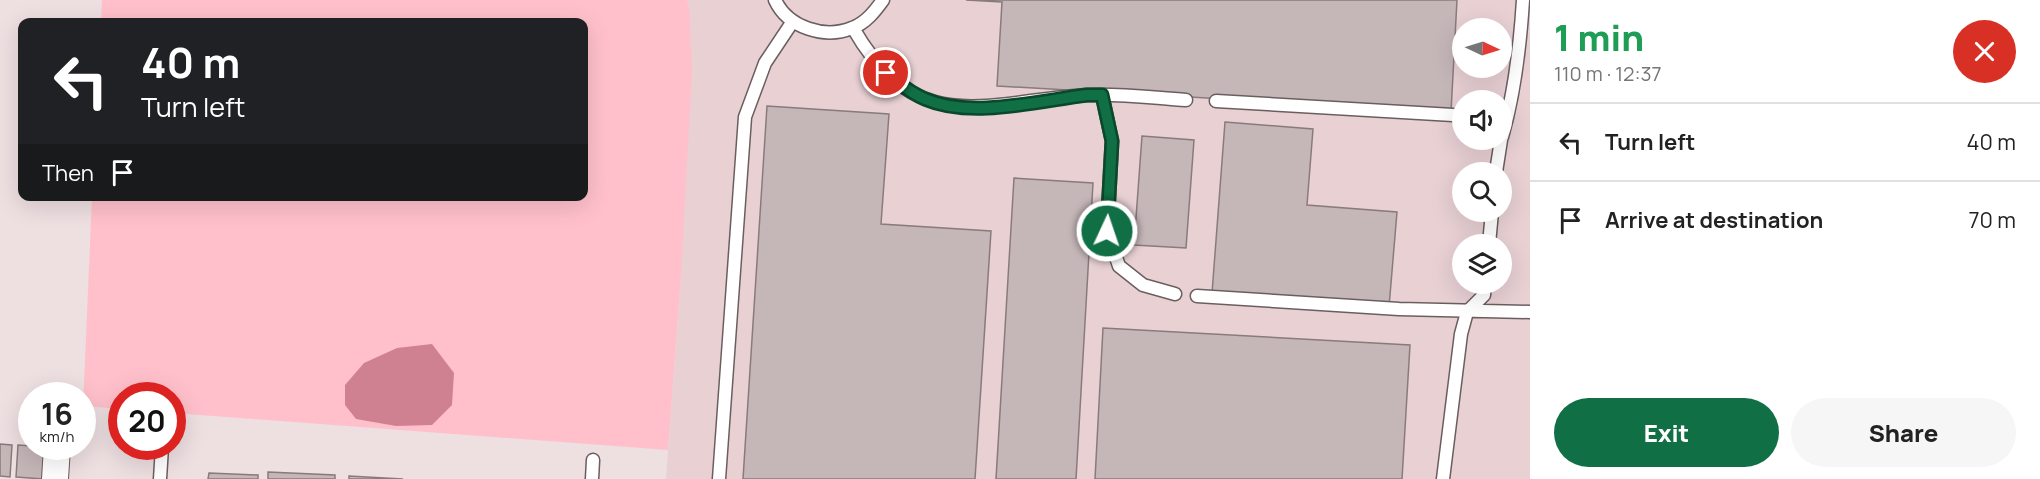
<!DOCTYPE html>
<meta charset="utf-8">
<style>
:root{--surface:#fff;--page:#f6f6f6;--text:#222;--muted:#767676;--line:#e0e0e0;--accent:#106f44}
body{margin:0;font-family:Manrope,sans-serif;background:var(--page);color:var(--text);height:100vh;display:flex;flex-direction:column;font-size:22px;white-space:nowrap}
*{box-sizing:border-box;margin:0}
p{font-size:20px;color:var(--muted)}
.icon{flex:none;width:33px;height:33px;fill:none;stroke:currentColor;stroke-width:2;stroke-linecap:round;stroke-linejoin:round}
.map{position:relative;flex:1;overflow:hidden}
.panel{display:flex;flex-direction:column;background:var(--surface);width:510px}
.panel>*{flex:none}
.hud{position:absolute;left:18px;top:18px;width:570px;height:183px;border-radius:12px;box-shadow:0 6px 24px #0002;background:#202124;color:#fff;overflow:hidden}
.needle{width:39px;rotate:94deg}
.buttons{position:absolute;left:1452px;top:18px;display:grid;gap:12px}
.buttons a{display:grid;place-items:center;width:60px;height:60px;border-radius:50%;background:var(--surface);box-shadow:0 6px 24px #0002;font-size:30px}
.speed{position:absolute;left:18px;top:382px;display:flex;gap:12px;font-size:30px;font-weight:700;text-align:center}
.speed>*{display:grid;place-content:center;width:78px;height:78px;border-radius:50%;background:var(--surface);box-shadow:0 6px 24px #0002;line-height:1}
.speed small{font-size:15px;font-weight:400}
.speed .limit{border:9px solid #d22;background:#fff;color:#111}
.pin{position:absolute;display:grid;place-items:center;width:51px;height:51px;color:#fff;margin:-26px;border:3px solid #fff;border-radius:50%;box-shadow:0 2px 6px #0007}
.me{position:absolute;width:66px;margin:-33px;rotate:3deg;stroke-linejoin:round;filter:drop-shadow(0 0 4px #0008)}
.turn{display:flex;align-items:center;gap:21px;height:126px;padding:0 24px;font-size:27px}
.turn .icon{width:78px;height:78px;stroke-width:2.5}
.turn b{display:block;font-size:42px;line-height:51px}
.then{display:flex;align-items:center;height:57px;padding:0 24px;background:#0003;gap:12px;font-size:22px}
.round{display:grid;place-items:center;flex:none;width:63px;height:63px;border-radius:32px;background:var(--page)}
.head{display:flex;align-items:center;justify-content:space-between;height:102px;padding:0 24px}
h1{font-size:36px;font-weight:800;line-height:45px;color:#1e9e55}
.cta{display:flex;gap:12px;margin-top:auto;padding:12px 24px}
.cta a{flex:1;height:69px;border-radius:36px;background:var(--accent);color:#fff;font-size:24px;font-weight:800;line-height:69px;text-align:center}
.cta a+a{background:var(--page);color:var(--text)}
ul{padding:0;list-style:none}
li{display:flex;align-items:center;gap:18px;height:78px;padding:0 24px;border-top:2px solid var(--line)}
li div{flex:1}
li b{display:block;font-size:22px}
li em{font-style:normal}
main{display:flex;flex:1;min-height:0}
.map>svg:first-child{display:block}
</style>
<main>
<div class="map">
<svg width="1530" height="479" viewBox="0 0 1530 479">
<rect width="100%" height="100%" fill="#eedfe1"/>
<path fill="#e8d0d3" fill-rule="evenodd" d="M687,0H1530V479H666L681,276L689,7ZM1462,28H1502V68H1462ZM1462,100H1502V140H1462ZM1462,172H1502V212H1462ZM1462,244H1502V284H1462Z"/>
<path fill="#ffc0cb" d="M102,0H687L689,7L692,70L681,276L668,450L173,413L172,396H122L121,409L83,406L92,197L584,196V22H101Z"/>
<path fill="#d08191" d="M432,344L454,373L452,405L432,425L396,426L356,419L345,405V385L364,363L397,348Z"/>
<path fill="#c5b6b8" stroke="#897b7d" stroke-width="1.5" d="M966,0H1457L1451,112L997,86L1002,2Z
M767,106L889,114L881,224L991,231L975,479H743Z
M1225,122L1313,129L1307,205L1397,212L1389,307L1212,293Z
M1142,136L1194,140L1186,248L1134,245Z
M1014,178L1093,183L1076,479H996Z
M1103,328L1410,345L1402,479H1095Z
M0,444L12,445L10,477L0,476Z
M18,445L45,447L43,479L16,477Z
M268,472L335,475V479H268Z
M209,473L258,475V479H208Z
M349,476L403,479H349Z"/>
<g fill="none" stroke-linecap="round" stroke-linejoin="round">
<defs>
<path id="service" d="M775,0C788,28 825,39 852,28C866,23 875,11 883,0
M853,28C917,139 983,102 1086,95C1119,93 1154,98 1186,100
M1102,95L1112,141L1107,231L1119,266L1143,285L1175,294
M1216,101L1453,115L1462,119
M1502,137C1515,92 1520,47 1523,0
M1496,172L1501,140
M1489,244L1492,212
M1197,296L1399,309L1530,312
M160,479L162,447
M592,479L593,460
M719,479L745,117L765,63L793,21
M1443,479L1461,334L1467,312L1484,295L1485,284"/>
<path id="minor" d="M55,479L57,447"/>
</defs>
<use href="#service" stroke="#6b5e60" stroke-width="15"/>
<use href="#minor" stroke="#6b5e60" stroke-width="28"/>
<use href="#service" stroke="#fff" stroke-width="12"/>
<use href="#minor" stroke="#fff" stroke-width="26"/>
</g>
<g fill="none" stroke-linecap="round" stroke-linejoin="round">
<defs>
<path id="route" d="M886,73C899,83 910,93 925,99C971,119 1038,101 1087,95H1102L1112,141L1107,231"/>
</defs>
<use href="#route" stroke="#0a482c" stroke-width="15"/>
<use href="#route" stroke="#106f44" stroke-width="10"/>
</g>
</svg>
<div class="buttons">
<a><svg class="needle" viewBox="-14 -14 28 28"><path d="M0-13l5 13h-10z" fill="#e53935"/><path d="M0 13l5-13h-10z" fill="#767676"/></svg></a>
<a><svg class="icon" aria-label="sound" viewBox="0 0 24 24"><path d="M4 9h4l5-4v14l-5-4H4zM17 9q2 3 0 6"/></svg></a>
<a><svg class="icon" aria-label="search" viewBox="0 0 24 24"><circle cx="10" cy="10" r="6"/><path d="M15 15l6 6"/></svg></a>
<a><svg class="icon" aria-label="layers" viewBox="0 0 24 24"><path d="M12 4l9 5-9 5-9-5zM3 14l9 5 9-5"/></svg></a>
</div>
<div class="speed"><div>16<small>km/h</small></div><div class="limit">20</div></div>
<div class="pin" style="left:886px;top:73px;background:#d93025"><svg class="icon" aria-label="arrive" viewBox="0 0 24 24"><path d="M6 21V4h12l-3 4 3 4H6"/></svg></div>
<svg class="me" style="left:1107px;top:231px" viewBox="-20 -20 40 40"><circle r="17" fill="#106f44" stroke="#fff" stroke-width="3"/><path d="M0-11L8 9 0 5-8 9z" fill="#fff"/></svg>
<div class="hud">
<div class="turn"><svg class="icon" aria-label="left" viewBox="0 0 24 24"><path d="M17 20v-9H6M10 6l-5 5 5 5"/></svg><div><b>40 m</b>Turn left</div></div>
<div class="then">Then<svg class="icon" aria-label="arrive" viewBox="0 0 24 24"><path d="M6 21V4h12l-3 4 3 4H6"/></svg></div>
</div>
</div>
<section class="panel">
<div class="head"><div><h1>1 min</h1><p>110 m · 12:37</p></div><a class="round" style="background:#d93025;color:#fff"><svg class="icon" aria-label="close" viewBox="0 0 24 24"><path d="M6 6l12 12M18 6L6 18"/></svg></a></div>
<ul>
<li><svg class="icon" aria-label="left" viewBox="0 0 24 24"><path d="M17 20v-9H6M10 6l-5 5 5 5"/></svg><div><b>Turn left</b></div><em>40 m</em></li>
<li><svg class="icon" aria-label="arrive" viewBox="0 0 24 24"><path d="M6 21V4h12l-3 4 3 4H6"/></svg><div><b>Arrive at destination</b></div><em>70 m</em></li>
</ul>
<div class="cta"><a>Exit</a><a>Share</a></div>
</section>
</main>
